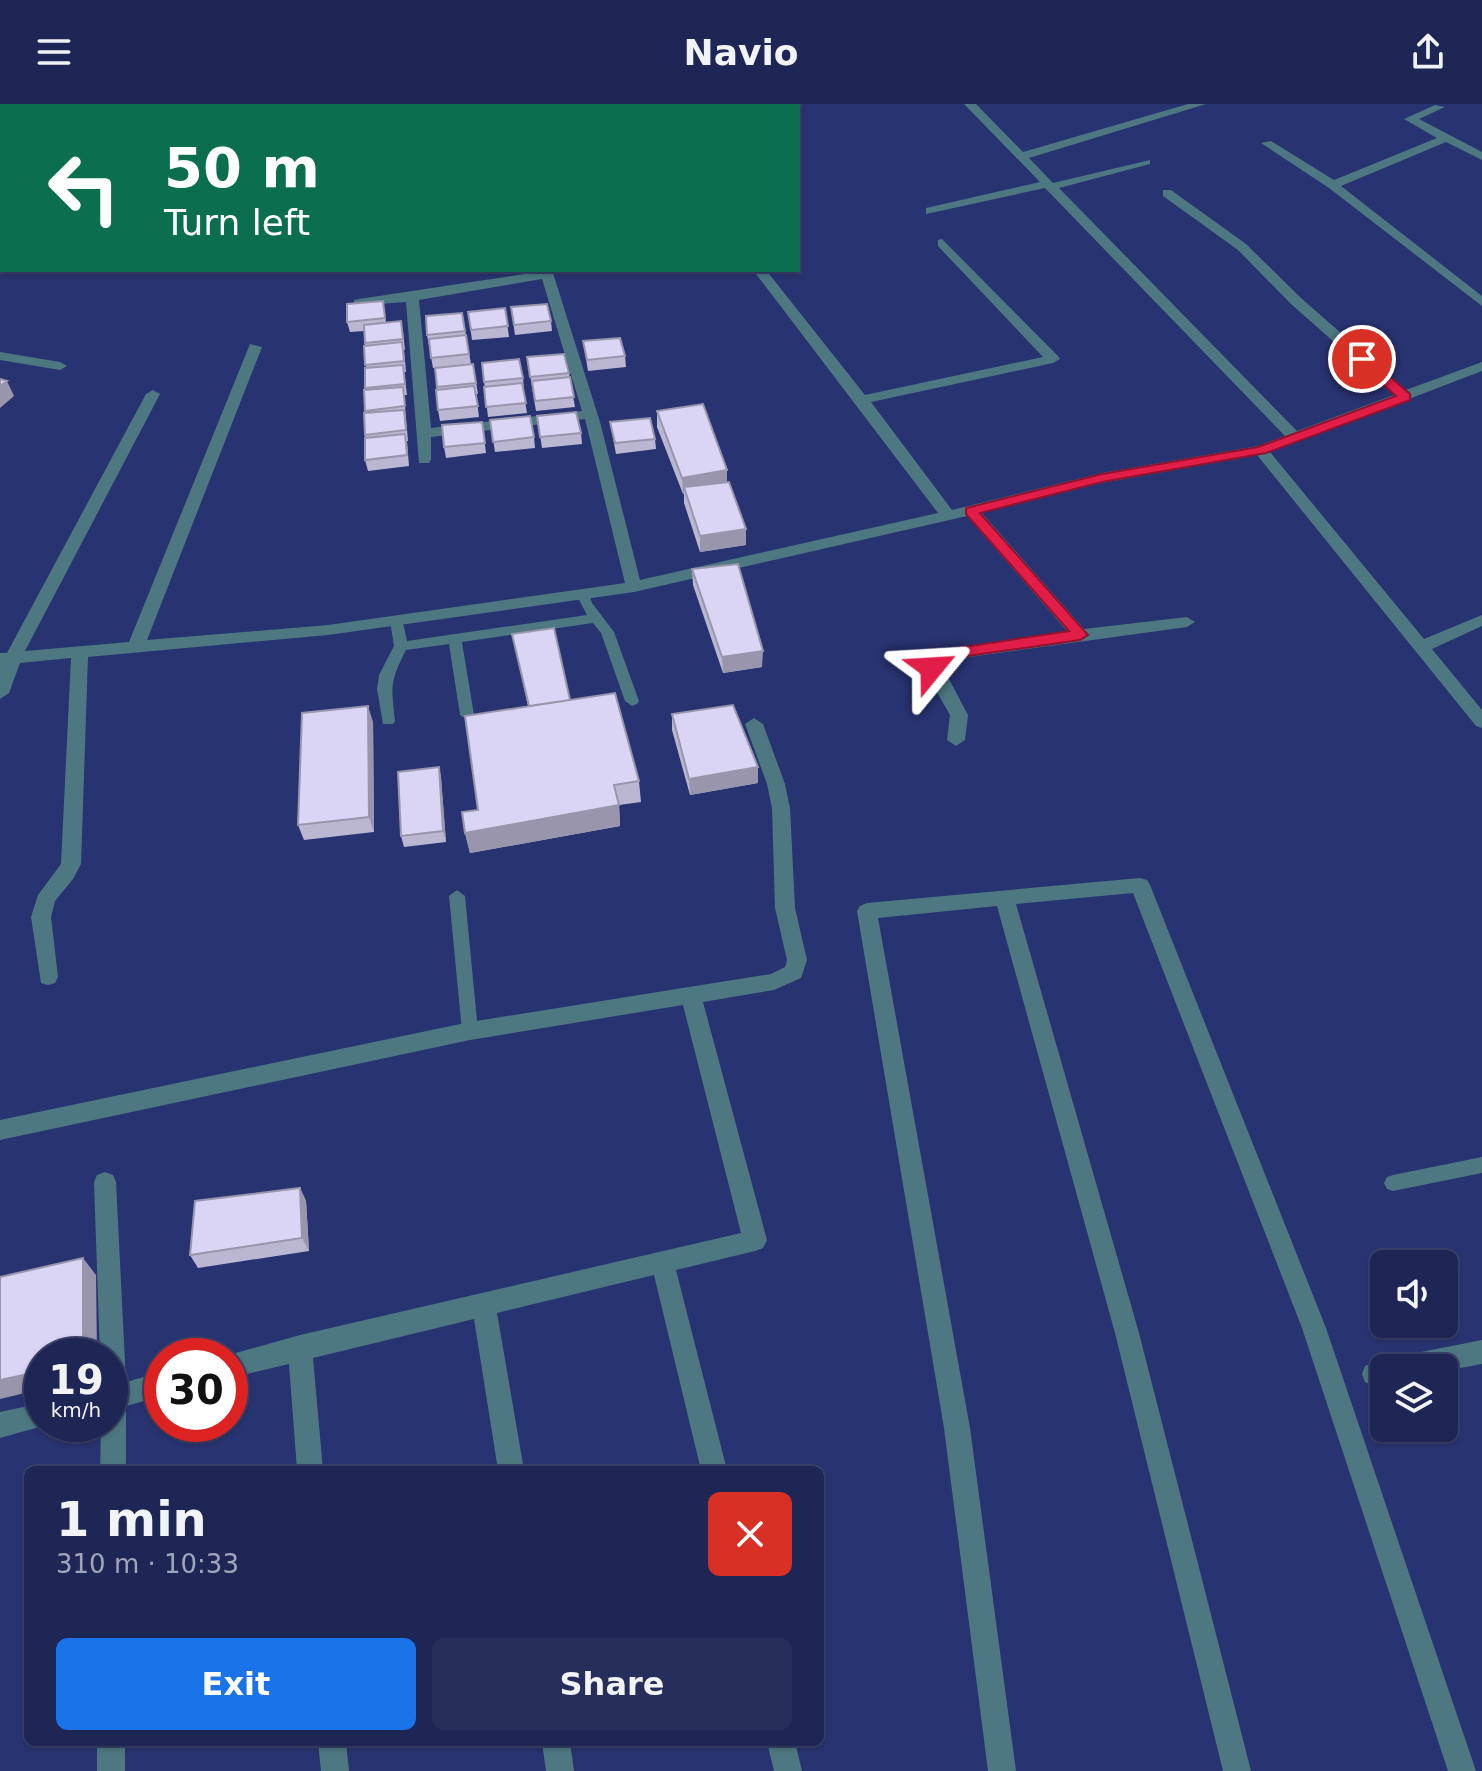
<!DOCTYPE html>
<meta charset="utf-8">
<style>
:root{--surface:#1e2655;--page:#262e5b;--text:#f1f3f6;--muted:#a1a5b9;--line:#3c436c;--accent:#1a73e8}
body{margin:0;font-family:"DejaVu Sans",sans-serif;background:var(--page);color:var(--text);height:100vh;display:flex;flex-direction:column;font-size:30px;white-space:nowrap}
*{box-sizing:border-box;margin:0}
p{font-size:26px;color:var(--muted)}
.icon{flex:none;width:44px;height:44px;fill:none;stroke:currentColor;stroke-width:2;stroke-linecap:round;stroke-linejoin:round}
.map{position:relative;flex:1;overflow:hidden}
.panel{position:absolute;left:24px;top:1362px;width:800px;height:280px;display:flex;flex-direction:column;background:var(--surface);border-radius:12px;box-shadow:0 2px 6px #0004,0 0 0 2px var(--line)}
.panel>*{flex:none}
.top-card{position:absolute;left:0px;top:0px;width:800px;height:168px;box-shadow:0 2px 6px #0004,0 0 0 2px var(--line);background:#0b6e4f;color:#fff;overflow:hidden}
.tools{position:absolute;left:1370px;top:1146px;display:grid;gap:16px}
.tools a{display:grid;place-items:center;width:88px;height:88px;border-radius:12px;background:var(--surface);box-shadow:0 2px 6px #0004,0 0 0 2px var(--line);font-size:40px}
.speed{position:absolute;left:24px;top:1234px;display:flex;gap:16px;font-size:40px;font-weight:700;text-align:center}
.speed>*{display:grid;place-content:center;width:104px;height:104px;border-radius:50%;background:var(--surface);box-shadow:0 2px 6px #0004,0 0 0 2px var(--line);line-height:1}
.speed small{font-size:20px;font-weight:400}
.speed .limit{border:12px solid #d22;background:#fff;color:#111}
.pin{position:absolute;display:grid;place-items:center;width:68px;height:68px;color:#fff;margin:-34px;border:4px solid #fff;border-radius:50%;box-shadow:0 2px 8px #0007}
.me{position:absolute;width:88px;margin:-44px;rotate:63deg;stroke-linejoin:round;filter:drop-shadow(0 0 6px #0008)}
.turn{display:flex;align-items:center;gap:28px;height:168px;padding:0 32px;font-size:36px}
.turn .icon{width:104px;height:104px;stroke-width:2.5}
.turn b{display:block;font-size:56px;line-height:68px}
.round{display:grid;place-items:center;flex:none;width:84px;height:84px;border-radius:12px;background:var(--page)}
.head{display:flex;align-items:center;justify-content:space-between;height:136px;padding:0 32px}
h1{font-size:48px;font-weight:700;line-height:60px}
.button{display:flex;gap:16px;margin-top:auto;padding:16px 32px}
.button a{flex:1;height:92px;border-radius:12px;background:var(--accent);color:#fff;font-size:32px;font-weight:700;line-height:92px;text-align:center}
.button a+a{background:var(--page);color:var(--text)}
header{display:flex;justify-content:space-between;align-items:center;height:104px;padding:0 32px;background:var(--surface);font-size:36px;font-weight:700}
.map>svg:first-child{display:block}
</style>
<header><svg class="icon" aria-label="menu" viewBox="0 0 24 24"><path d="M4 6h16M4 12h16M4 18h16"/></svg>Navio<svg class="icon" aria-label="share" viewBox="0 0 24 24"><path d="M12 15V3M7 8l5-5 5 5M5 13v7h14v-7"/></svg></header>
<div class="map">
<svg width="1482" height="1667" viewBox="0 0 1482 1667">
<rect width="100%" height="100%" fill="#283371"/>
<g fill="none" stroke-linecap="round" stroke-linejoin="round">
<path fill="#4d7881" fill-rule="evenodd" d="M0,69H2V75H0Z
M583,486L588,487L592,499L614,528L639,597L637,600L632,602L625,597L601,529L593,519L462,538L474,611L467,616L460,611L449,540L406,546C390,577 391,583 395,617L393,620H383L377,585L379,571L394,542L390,517L392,514H402L407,537L587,511L576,490Z
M457,786L465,792L478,927L476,932L470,934L464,932L462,927L449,792Z
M1482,1053V1069L1393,1087L1387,1085L1384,1079L1387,1073L1393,1071Z"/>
<path fill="#4d7881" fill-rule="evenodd" d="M0,0L6,1L7,2H2L0,6Z
M56,0H68L54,2Z
M490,0H504L505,1L488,2Z
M964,0H976L1023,48L1188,0H1206L1029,54L1053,79L1150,56V60L1059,84L1297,327L1394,291L1291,200L1238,146L1163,92V86H1171L1246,140L1301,194L1406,286L1482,258V267L1270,348L1424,535L1482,511V522L1432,545L1482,606V624L1476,622L1257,351L1102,379L981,408L1084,525L1187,513L1195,518L1187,523L948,556L941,560L968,611L965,636L956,642L947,636L950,611L923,564L926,553L944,545L1067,527L967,412L634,488L328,531L88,553L81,760L73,775L55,797L51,813L58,873L55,879L48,881L41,879L31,813L38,791L61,760L71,554L20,559L9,589L0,595V549H7L146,290L153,286L160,290L25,547L129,538L250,240L262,243L147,536L328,521L625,479L585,315L431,333V356L429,359H419L406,198L354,202V196L359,195L552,166L600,318L640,476L938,409L753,166H766L865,291L1043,253L938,142V136L942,135L1058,252L1060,255L1053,259L871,298L952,406L1102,369L1258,342L1285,332L1045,84L926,110V104L1040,78ZM542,175L582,307L431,324L419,196Z
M1435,1L1445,3L1419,15L1482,48V56L1446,38L1341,82L1482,192V202L1329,84L1261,39L1271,37L1334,76L1437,34L1404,15Z
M0,248L60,258L67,262L60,266L0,256Z
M754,614L763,620L785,680L790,704L795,804L807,856L801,874L774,886L703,898L767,1136L763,1144L755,1147L676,1166L727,1366H701L654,1171L497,1209L524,1366H498L474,1215L313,1254L323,1366H297L289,1260L230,1274V1252H225L300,1231L741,1129L683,901L470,936L0,1036V1016L470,918L771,870L785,863L787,856L775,804L772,704L767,680L745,620Z
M1140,774L1147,776L1150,781L1326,1224L1476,1667H1448L1302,1224L1133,789L1016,800L1139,1229L1251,1667H1223L1115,1229L997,802L878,814L970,1324L1016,1667H988L944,1324L857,807L860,802L867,799Z
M105,1068L113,1071L116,1078L126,1278L162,1268V1292L126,1302V1366H100L101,1320H110V1252H100L94,1078L97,1071Z
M1482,1236V1260L1444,1267V1264H1384V1279L1374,1282L1365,1278L1362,1270L1365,1262L1384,1255L1391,1258L1401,1252Z
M42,1299V1320H50L0,1334V1308Z
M97,1638H125V1667H97Z
M318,1638H346L349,1667H321Z
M542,1638H570L574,1667H546Z
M767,1638H795L802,1667H774Z"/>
</g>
<path fill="#bbb7d3" d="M511,203L551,217L552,227L515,231Z
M505,204L509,233L472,236L468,208Z
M385,207L386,219L401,217L403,228L405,246H404L406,268H404L407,291H404L408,337H407L409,362L368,367L365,356V264H366L364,227L350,228L347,218Z
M462,209L471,260H473L478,290H476L479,313L440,317L438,306L435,264H433L427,231Z
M583,237L625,252L626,263L588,267Z
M527,253L569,269L575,303L536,307Z
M482,259L523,274L524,285H523L527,309L488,313Z
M657,307L727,378L746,425V441L700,448L684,399V389L683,390L657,323Z
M537,312L581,329L582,340L542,344Z
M490,316L534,333L535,344L495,348Z
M482,318L486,349L446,354L444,343Z
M610,318L655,335L656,345L616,350Z
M692,465L762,563L723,569L693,481Z
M512,530L639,677L641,698L619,701L620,722L470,749L465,729L478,706L528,602Z
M672,610L758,679L690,691L672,626Z
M373,618L374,728L304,736L298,721Z
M439,663L441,674L446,738L404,743L401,732Z
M300,1084L306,1097L309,1147L198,1164L190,1151Z"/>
<path fill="#9995ac" d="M7,277L14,292L0,304V282Z
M727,366V382L684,383V389L683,390L682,374Z
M746,425V441L700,448V432Z
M763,547L762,563L723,569L722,553Z
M368,602L373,618L374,728L369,713Z
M439,663L441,674L446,738L443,727Z
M758,663V679L690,691L689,675Z
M619,701L620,722L470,749L465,729Z
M300,1084L306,1097L309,1147L302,1134Z
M83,1154L96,1171L97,1252H83Z
M42,1267V1285L0,1295V1276Z"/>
<path fill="#dad5f5" stroke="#9995ac" stroke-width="2" d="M383,197L385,214L347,218V200Z
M547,200L551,217L514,221L511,203Z
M505,204L508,222L471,226L468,208Z
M462,209L465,227L427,231L426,212Z
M401,217L403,235L365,239L364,221Z
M466,231L469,250L431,254L429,235Z
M620,234L625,252L587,256L583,237Z
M402,238L404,257L365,261L364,242Z
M564,250L569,269L530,273L527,253Z
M519,255L523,274L484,278L482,259Z
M473,260L476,279L437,283L435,264Z
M403,261L405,280L365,284V264Z
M570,273L574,293L535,297L532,277Z
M0,275L7,277L0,282Z
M522,279L526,299L486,303L484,283Z
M474,282L478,302L438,306L436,286Z
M403,283L405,302L365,307L364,286Z
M703,300L727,366L682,374L657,307Z
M404,306L406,326L365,331L364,309Z
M576,308L581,329L540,333L537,312Z
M530,312L534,333L493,338L490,316Z
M650,314L655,335L615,339L610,318Z
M482,318L485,339L444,343L442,321Z
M405,330L407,351L365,356V334Z
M729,378L746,425L700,432L684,383Z
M738,460L763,547L722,553L692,465Z
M554,524L570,596L529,602L512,530Z
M615,589L639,677L614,681L619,701L465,729L462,708L478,706L465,612Z
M733,601L758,663L689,675L672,610Z
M368,602L369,713L298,721L302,609Z
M439,663L443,727L401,732L398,668Z
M300,1084L302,1134L190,1151L195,1097Z
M83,1154V1252H42V1267L0,1276V1173Z"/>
<path fill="#e11d48" stroke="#92132f" stroke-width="2" d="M1357,252H1366L1410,290V296L1266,349L1102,378L980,409L1088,531L1080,536L947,555L940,559L938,568H926L924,557L938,547L1069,527L966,410V404L1102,370L1258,343L1396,292L1357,257Z"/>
</svg>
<div class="tools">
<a><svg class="icon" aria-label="sound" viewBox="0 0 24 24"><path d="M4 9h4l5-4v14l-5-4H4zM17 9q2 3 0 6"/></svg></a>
<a><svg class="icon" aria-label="layers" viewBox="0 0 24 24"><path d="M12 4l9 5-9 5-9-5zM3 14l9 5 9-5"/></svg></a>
</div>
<div class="speed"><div>19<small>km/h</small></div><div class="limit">30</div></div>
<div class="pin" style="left:1362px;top:255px;background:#d93025"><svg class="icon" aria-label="arrive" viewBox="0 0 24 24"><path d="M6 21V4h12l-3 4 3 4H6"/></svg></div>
<svg class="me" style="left:932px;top:564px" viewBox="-20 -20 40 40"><path d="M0-17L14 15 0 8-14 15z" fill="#e11d48" stroke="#fff" stroke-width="4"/></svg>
<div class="top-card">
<div class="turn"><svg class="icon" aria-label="left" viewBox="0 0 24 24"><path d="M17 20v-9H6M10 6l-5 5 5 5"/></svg><div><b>50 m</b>Turn left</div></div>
</div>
<section class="panel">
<div class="head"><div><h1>1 min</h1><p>310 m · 10:33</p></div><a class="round" style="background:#d93025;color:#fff"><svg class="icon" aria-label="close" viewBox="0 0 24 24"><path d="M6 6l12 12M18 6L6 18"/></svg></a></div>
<div class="button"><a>Exit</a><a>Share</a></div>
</section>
</div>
